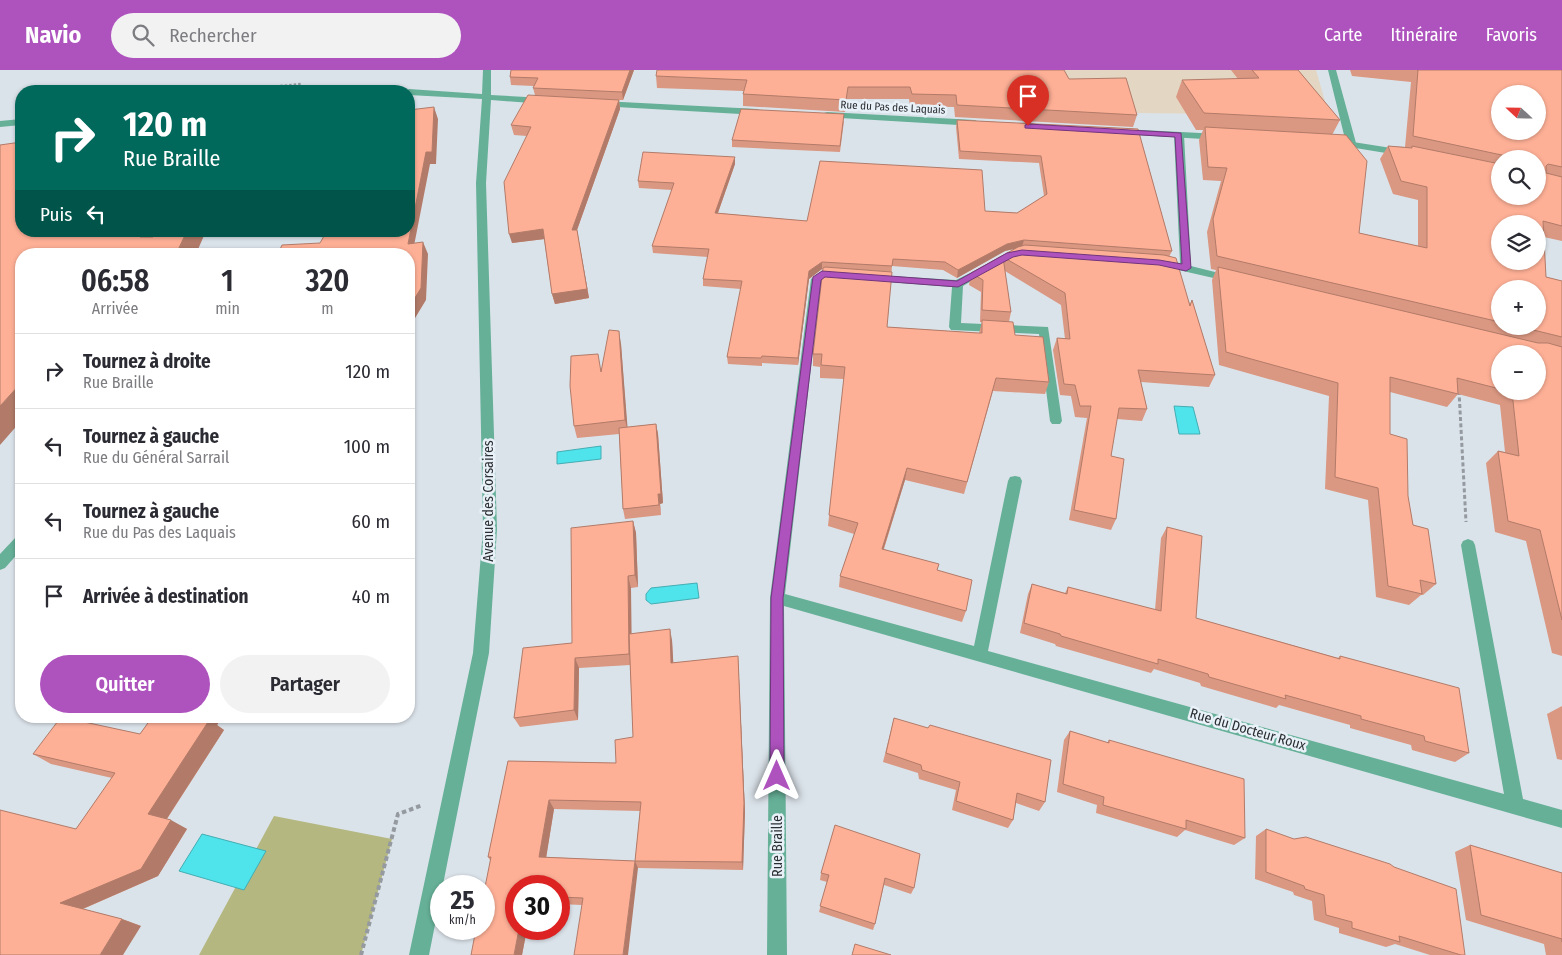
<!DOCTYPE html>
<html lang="fr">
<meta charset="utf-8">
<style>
:root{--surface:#fff;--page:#f2f2f3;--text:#2b2b33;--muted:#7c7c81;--line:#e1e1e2;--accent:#ae52be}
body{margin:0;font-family:"Fira Sans Condensed",sans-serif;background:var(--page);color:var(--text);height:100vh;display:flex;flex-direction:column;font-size:19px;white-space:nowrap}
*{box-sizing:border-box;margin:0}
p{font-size:16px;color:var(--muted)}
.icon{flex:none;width:28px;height:28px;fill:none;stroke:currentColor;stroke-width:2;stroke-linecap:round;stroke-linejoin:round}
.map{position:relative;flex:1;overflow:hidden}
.details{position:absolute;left:15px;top:178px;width:400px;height:475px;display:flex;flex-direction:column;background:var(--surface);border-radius:20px;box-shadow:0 1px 4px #0004}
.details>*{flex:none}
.top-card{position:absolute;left:15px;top:15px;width:400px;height:152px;border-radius:20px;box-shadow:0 1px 4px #0004;background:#00695c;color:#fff;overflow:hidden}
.needle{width:32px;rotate:292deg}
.buttons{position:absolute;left:1491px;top:15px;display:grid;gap:10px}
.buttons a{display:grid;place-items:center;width:55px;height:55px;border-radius:50%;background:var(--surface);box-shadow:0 1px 4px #0004;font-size:25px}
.speed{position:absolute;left:430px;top:805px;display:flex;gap:10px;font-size:25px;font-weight:700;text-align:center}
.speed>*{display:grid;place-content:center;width:65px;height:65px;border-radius:50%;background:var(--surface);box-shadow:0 1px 4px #0004;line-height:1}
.speed small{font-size:12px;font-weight:400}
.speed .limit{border:8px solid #d22;background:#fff;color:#111}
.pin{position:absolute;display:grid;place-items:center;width:42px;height:42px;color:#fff;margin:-51px -21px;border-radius:50% 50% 50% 0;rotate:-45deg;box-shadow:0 0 5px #0007}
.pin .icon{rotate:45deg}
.me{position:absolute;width:55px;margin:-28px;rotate:0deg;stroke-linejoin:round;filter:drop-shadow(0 0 4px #0008)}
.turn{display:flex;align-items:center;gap:18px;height:105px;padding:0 25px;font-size:22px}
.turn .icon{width:65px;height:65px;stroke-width:2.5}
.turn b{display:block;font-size:35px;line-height:42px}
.then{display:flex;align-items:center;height:48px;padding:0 25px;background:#0003;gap:10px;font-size:19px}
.eta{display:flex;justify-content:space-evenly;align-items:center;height:85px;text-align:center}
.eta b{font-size:30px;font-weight:600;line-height:35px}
.button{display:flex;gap:10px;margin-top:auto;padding:10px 25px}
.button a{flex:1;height:58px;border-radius:30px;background:var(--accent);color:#fff;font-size:20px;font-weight:600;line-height:58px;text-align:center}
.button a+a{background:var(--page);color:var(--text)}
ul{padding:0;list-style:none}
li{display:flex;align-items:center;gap:15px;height:75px;padding:0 25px;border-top:1px solid var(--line)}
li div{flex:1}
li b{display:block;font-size:19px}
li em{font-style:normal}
header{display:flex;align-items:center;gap:30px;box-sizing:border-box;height:70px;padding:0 25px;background:var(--accent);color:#fff}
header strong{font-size:24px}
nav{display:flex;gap:28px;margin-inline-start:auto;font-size:18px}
.search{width:350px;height:45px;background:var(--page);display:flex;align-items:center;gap:12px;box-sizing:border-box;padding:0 18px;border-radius:28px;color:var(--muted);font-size:19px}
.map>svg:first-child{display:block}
</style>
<header>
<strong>Navio</strong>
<div class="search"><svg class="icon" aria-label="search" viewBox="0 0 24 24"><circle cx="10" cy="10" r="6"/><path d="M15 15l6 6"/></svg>Rechercher</div>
<nav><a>Carte</a><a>Itinéraire</a><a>Favoris</a></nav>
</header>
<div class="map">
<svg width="1562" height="885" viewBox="0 0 1562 885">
<rect width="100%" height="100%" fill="#dbe3ea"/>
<path fill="#e3d6c2" d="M1016,0H1316L1331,52L1222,44L1135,43Z"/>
<path fill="#b4b77f" d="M274,746L392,769L361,885H199Z"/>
<path fill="#4fe3eb" stroke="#44adb3" d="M1174,336L1193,337L1200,364H1179Z
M601,376V389L557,394V382Z
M697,513L699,528L651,534L646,530V524L651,518Z
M202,764L266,781L244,820L179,801Z"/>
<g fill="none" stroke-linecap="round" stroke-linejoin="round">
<path stroke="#949a9f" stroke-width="2.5" stroke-dasharray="2.5 2" stroke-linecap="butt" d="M231,21L301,14"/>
<path stroke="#949a9f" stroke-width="3" stroke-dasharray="4 2.5" stroke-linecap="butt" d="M1459,321L1466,452"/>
<path stroke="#949a9f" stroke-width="4" stroke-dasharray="4.5 3" stroke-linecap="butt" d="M361,885L398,744L423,735"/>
<path fill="#66b098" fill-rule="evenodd" d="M21,465V480L5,498L0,500V484L16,467Z"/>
<path fill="#66b098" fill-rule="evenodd" d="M1328,0H1336L1356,73L1354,75H1348L1346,73Z
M1179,62L1184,65L1191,196L1235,207L1236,209L1235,211L1231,212L1161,196L1156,193L1161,190L1180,193L1174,65Z
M986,195L990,196L991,198L990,200L963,216L961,253L1048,257L1062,351L1060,354H1052L1050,351L1039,264L951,260L949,257L952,217L875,211L870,208L875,205L956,210Z
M822,201L841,203L846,206L841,209L824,208L821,210L785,524L974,576L1008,411L1010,407L1015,406L1020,407L1022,411L988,581L1504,724L1461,475L1463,471L1468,469L1473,471L1475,475L1523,729L1562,740V758L784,536L787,885H767L770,528L811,209Z"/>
<path fill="#66b098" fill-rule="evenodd" d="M483,0H491V25L544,28L548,31L544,34L491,30L486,113L497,459L489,583L429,885H409L473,583L483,459L476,113L482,29L409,25V21H405L409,19L482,24Z
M320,18H370L374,21H316Z
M602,31L758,39L762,42L758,45L599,36L598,34Z
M827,42L975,50L980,53L975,56L824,47V43Z
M21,49V55L0,57V51Z
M1122,59L1220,64L1225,67L1220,70L1119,64V60Z
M1334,69L1404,80L1409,83L1404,86L1331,74V70Z"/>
</g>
<path fill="#da9781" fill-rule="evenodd" d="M634,0L623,30H619L620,39L577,160L589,228L555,234L552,224L544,169L512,173L527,66L514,65L511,55L535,25L533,18L534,16L511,15L510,7Z
M1231,0H1298L1340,50L1332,65L1359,163L1418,176V130L1393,124L1380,89L1388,76L1405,77L1411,12L1352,6L1350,0H1562V171L1544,167L1546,207L1562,211V586L1552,583L1526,471L1495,462L1486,393L1498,381L1505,382L1500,335L1458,324L1447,337L1390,322V364L1408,426L1413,455L1436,514L1423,525H1421L1409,535L1376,527L1368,430L1325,419L1329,326L1219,295L1212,210L1216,200L1211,199L1207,162L1221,111L1203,110L1199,70L1203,60H1196L1176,27L1182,10L1238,9ZM1500,89H1538L1500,126ZM1500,219L1538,256H1500ZM1500,284L1538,321H1500Z
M656,6L1069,9L1137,45L1133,57L955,47L954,37L910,36L909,29H847L845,42L743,36V24L744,21L657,18Z
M957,50L1138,59L1172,181L1169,187L1190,234L1192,230L1215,305L1209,317L1141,312L1147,339L1142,351L1117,349L1111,386L1116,449L1111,460L1069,450L1087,348L1075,347L1071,326L1060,325L1053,280L1057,268L1065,269L1061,235L1005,201L1011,242L1009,252L1015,265L1049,312L1045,324L993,321L964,424L905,410L884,479L937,500L966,541L962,552L839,517L840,506L854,464L828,456L844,309L820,308V297L813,296V284L823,199H822L809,209L798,295L762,293V296L728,294L727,287L741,219L703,216V209L708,187L653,183L652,176L672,120L639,118L638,111L735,94L718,143L807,151L985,141L1017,143L1044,126L1039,93L959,89L956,57ZM1014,179L971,203L969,215L981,222L980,252H982L979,263L887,257L892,196L943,200L957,208L1005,181Z
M844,51L840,82L732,77V70Z
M621,274L627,357L656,354L658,364L663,433L660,434L661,445L625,449L623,439L619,364L577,368L574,356L601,300Z
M633,451L636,463L638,517L631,518V564L672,570L673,593L738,586L745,742L743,800L638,798L582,835L559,834V816H516V859H527L522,885L490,790L488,787L508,691L616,693L633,667L630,595L579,598L578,650L520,657L514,648L572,573ZM554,739L640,741L635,791L546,787Z
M1167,457L1196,548L1338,588L1340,586L1469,683L1455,692L1412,680L1411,675L1350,658V655L1279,635L1276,638L1201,616L1200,613L1154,599L1151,603L1056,576L1055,574L1020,563L1028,524L1032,514L1065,523L1068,517L1155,540L1161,468Z
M1562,636V690L1557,689L1547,644Z
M153,646H223L217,655L224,660L167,749L187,759L158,806L83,839L122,849L141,856L0,885L76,759L112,708L51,694L33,684L140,664Z
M894,648L1045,732L1039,741L1016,733L1013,750L1008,758L952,740L956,720L919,709L918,703L883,692Z
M1070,661L1107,673L1109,670L1245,768L1234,775L1185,760L1177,767L1096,743L1097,735L1057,722L1064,670Z
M835,755L914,818L911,824L884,815L875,854L873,860L819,842L827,812L820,810L821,803Z
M1266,759L1465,885H1430L1395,874L1386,877L1339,863V858L1314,850L1312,831L1294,825L1293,822L1255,809L1256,766Z
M1470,775L1562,803V885H1546L1544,874L1466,850L1455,782Z"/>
<path fill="#b27b69" d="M630,0H634L623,30L622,22Z
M619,30L620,39L577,160L589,228L555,234L552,224L572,160Z
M434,37L438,49L436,94H430L412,186L408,174Z
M735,87V94L715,151V143Z
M543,159L545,169L512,173L509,164Z
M142,161H161L153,184L140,167Z
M187,161H206L196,184H176Z
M1024,170L1022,177L1005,181L957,208L958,200L1007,174Z
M423,172L428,184L426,230L409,258V238Z
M822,192V199L809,209L798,295V288L809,201Z
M619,261L621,274L628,363L625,350Z
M409,284L414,296L409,305Z
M21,313V351L0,375V336Z
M656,354L658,364L663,433L660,434L661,445L658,424Z
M907,398L905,410L880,490L882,479Z
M633,451L636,463L638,517L635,505Z
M628,506L631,518L632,595L629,584Z
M670,559L672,570L674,604L671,593Z
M738,586L745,742L743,800L742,792Z
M575,588L579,598L578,650L574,640Z
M202,646H223L217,655L224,660L164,753L148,744Z
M549,730L554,739L545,795L539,787Z
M171,750L187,759L158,806L80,840L60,833Z
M635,791L638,798L628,885H623Z
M122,849L141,856L123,885H100Z
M519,859H527L522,885H514Z"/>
<path fill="#feb096" stroke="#b27b69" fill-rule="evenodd" d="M511,0H630L622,22L533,18L538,8L510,7Z
M657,0H1064L1069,9L1126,8L1137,45L957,35L956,25L912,24L910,17H848L846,30L743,24L747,10L656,6Z
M1252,0H1298L1340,50L1204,43L1182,10L1259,8Z
M1417,0H1562V97L1548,94L1546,96V103L1562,107V156L1543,151L1546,207L1562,211V267L1517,256H1538V219H1500V252L1217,186L1213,149L1227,98L1208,97L1205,57L1346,65L1367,91L1359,163L1427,178V117L1401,111L1388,76L1412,78V76L1500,94V126H1538V89H1511V87L1413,66L1418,0ZM1500,24H1538V61H1500ZM1500,154H1538V191H1500Z
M528,25L619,30L572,160H577L587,219L552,224L543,159L509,164L504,112L531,57L511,55Z
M434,37L432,82H426L408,174L423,172L421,218L409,238V184H278L282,175L320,173L324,166L331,165L333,161H409V40Z
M741,39L844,44L840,76L732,70Z
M957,50L1138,59L1172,181L1024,170L1007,174L958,200L945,192L893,189L892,196L822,192L809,201L798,288L762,286L761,288L727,287L742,211L703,209L709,179L652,176L674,113L638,111L643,82L735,87L715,143L807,151L820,91L982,100L985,141L1017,143L1047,124L1041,86L960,81Z
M21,72V161H142L140,167H153L155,161H187L176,184H21V313L0,336V75Z
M1025,175L1164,185L1176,188L1190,236L1192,230L1215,305L1138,300L1147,339L1119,338L1111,386L1124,389L1116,449L1074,440L1091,336H1080L1075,315L1064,314L1057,268L1070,269L1065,223L1003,187L1011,242L982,240L983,210L971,203L1018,177Z
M825,197L892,202L887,257L978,263H982V250L1013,252L1015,265L1043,267L1049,312L996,308L967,412L907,398L882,479L939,494L937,500L972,510L966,541L840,506L858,453L829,445L845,297L821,295L822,284H813L823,198Z
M1218,197L1538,273H1548L1562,277V550L1540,460L1508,451L1498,381L1519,386L1512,322L1509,321H1538V284H1500V319L1457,308L1458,324L1390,307V364L1407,369L1408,426L1413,455L1428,459L1436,514L1420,510L1422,524L1388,516L1378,418L1335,407L1338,313L1226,282Z
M609,260L619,261L625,350L574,356L570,316L571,286L598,284L601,302Z
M656,354L661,424H658L659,435L623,439L619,358Z
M633,451L635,505L628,506L629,584L575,588L574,640L514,648L523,578L572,573L571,458Z
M1167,457L1202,466L1196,548L1340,589V586L1459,618L1469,683L1425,671L1424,666L1361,649V646L1285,625L1286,629L1209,607L1208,604L1158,589V594L1061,566L1060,564L1024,553L1032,514L1067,524L1068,517L1161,541Z
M670,559L671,593L738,586L744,733L742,792L635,791L623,885H574L583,828L559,827V816H516V859H519L514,885H471L476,859H484V822L491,787H488L508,691L616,693L615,670L633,667L629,564ZM549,730L641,732L635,791L539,787Z
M153,646H202L201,648L210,649L148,744L171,750L141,799L60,833L122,849L100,885H0V740L76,759L115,703L33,684L61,647L140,664Z
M894,648L928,658L930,655L1051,690L1045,732L1017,723L1013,750L956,731L960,712L922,700L921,695L886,683Z
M1070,661L1109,673V670L1244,709L1245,768L1186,750V759L1103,735L1104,727L1063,714Z
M835,755L920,784L914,818L885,808L875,854L820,836L829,805L821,803Z
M1266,759L1294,769L1306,767L1390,794L1394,797L1456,819L1465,885H1461L1399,866L1400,872L1352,858V852L1326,845L1324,825L1305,819L1304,816L1266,802Z
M1470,775L1562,803V872V869L1481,845Z
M855,874L891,885H852Z"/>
<path fill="#ae52be" stroke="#71357c" d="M1028,54L1181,63L1191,198L1186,201L1159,195L1022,185L1013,187L958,217L825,207L821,210L783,528L784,706L782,711L777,713L772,711L770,706L771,528L813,207L822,201L957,211L1007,183L1022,180L1159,190L1182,194L1175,67L1025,58V55Z"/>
<g text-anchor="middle" stroke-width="5" stroke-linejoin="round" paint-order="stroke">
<g font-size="11" fill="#2b2e31" stroke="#e8f0f8">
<text transform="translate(893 37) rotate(3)" y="4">Rue du Pas des Laquais</text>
</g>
<g font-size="14" fill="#2b2e31" stroke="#e8f0f8">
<text transform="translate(488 431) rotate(-90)" y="5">Avenue des Corsaires</text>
<text transform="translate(1248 659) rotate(16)" y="5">Rue du Docteur Roux</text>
<text transform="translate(777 776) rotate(-90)" y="5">Rue Braille</text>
</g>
</g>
</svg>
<div class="buttons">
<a><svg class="needle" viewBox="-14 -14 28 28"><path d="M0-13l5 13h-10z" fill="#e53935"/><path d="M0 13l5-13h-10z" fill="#7c7c81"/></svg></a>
<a><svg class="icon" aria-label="search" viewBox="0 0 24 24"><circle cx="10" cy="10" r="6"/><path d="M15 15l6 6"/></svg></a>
<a><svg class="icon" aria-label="layers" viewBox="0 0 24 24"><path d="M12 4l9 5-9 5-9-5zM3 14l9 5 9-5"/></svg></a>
<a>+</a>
<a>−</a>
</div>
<div class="speed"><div>25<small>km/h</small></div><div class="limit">30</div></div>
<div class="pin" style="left:1028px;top:56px;background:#d93025"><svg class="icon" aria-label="arrive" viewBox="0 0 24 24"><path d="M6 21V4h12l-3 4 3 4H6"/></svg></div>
<svg class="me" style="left:777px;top:706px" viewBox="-20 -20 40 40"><path d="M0-17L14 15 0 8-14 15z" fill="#ae52be" stroke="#fff" stroke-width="4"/></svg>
<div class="top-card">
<div class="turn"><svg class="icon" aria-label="right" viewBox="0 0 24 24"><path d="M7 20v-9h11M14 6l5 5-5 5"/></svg><div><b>120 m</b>Rue Braille</div></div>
<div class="then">Puis<svg class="icon" aria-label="left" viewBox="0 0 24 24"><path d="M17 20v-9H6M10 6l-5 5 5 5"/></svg></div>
</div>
<section class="details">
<div class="eta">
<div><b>06:58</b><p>Arrivée</p></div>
<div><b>1</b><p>min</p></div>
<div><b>320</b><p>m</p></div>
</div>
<ul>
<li><svg class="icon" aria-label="right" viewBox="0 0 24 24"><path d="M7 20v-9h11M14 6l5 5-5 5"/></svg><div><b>Tournez à droite</b><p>Rue Braille</p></div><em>120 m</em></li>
<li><svg class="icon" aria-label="left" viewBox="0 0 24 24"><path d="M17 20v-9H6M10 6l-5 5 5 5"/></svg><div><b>Tournez à gauche</b><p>Rue du Général Sarrail</p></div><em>100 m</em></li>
<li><svg class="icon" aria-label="left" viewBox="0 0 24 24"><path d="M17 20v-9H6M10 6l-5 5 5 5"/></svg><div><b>Tournez à gauche</b><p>Rue du Pas des Laquais</p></div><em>60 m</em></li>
<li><svg class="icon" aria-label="arrive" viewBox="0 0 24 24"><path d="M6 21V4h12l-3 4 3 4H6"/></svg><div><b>Arrivée à destination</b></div><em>40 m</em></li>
</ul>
<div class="button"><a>Quitter</a><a>Partager</a></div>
</section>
</div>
